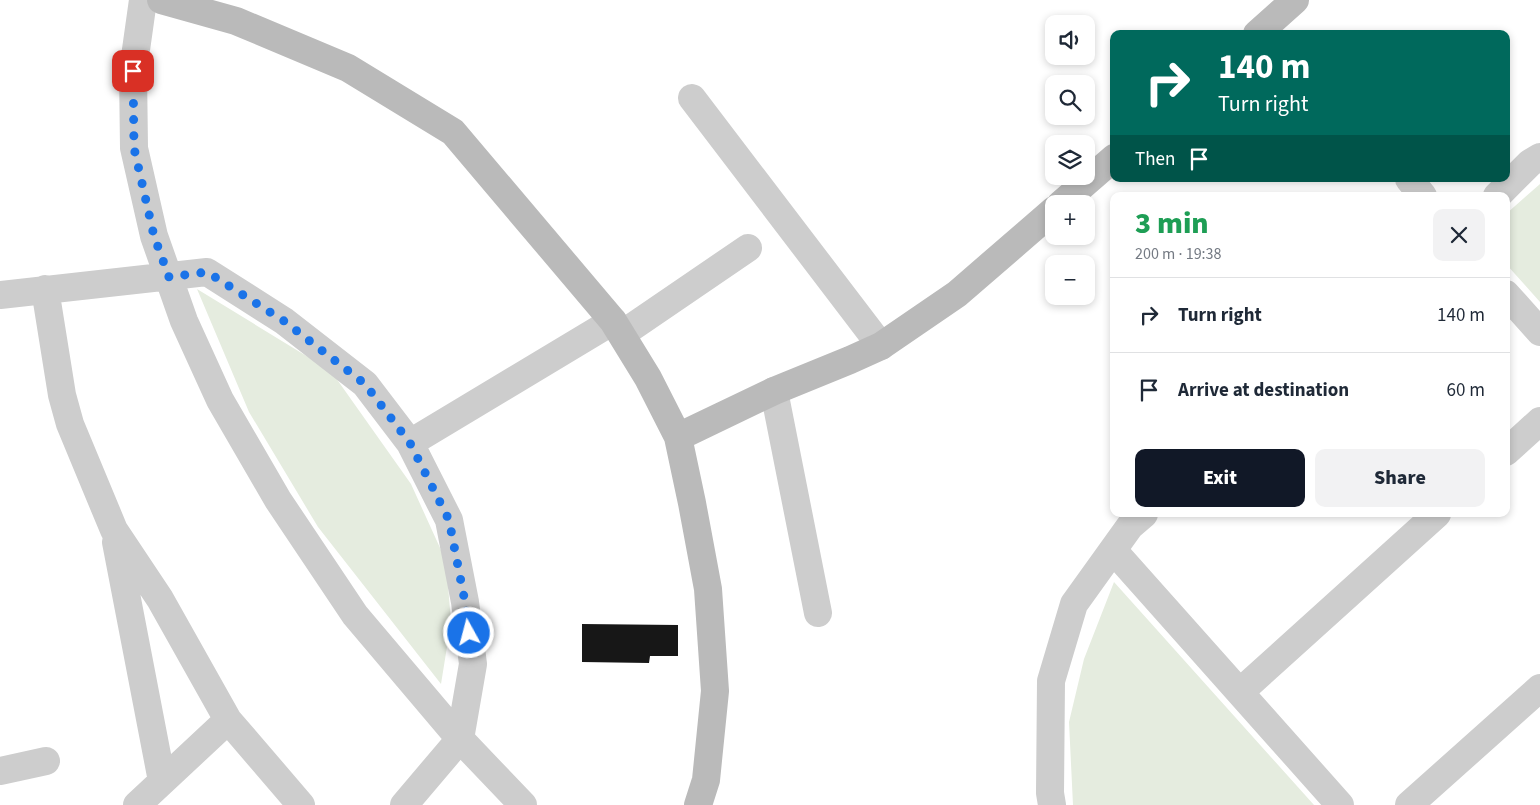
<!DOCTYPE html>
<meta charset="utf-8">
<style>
:root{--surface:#fff;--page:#f2f2f3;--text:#1f2937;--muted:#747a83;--line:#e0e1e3;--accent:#111827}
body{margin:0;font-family:"Source Sans 3",sans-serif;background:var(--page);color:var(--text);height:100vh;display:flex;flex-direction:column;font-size:19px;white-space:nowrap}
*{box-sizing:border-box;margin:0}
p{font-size:16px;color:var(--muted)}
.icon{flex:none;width:28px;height:28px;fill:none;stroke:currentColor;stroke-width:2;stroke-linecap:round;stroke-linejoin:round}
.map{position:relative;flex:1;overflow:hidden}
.drawer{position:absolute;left:1110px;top:192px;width:400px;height:325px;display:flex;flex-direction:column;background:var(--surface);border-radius:10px;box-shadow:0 2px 8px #0003}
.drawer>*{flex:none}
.guide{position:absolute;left:1110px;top:30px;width:400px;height:152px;border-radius:10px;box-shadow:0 2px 8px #0003;background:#00695c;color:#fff;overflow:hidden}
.fabs{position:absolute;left:1045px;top:15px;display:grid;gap:10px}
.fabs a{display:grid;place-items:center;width:50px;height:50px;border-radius:10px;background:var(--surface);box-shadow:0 2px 8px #0003;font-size:25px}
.pin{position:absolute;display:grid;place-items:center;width:42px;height:42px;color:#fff;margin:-21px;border-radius:10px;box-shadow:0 2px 8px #0006}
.me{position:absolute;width:55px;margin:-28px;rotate:353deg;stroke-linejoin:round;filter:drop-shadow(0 0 4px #0008)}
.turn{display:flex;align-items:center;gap:18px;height:105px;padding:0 25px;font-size:22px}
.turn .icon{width:65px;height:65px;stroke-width:2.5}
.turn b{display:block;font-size:35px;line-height:42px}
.then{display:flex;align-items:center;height:48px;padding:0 25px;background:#0003;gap:10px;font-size:19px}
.round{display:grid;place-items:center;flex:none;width:52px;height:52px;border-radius:10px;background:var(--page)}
.head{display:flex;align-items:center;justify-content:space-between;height:85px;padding:0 25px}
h1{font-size:30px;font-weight:800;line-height:38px;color:#1e9e55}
.button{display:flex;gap:10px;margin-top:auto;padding:10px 25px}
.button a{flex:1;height:58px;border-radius:10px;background:var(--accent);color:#fff;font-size:20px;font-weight:800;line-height:58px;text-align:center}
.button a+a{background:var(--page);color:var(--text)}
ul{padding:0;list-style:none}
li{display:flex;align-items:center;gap:15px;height:75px;padding:0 25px;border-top:1px solid var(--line)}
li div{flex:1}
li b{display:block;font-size:19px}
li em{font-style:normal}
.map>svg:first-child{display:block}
</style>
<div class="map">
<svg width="1540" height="805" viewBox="0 0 1540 805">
<rect width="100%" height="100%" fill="#fff"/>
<path fill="#e5ecdf" d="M1540,184V302L1506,264V214Z
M197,289L331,371L411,484L446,561L451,622L441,684L318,527L249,412Z
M1114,582L1314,805H1073L1069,722L1084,659Z"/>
<path fill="#171717" d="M582,624L678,625V656H650L649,663L582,662Z"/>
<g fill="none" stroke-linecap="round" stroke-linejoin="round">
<path stroke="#cdcdcd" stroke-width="28" d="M143,0L133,71L134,148L154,236L184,321L220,400L278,500L355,615L460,739L523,805
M692,98L881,346
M1409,179L1423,196
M1497,196L1530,163L1540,157
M45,289L62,395L70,424L114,530L160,599L228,720L301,805
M1506,294L1540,332
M0,295L207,272L284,321L365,384L410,443L449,520L465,602L473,664L460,739L404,805
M622,334L748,248
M774,391L818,613
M410,443L613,321
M1506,452L1540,421
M116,542L162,781
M1113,550L1340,805
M1240,692L1437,514
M0,771L46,761
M137,805L228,720
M1052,805L1050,793L1051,681L1074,604L1130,526L1144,514
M1409,805L1540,688"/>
<path stroke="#bababa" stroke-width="28" d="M161,0L236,21L348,68L453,132L613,321L648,378L678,437L692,503L708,589L715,691L706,780L698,805
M1257,34L1295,0
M1061,204L1114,158
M678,437L774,391L850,360L881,346L957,294L1054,210"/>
</g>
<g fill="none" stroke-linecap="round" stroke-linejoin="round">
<path stroke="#1a73e8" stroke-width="9" stroke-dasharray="0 16.2" d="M133,71L134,148L154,236L169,277L207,272L284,321L365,384L410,443L449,520L465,602L469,633"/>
</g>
</svg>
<div class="fabs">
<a><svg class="icon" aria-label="sound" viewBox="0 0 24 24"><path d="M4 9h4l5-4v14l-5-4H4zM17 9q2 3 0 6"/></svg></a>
<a><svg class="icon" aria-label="search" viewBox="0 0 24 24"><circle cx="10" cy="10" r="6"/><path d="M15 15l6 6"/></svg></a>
<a><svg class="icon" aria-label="layers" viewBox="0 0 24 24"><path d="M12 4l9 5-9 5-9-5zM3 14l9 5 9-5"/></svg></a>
<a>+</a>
<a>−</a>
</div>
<div class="pin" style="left:133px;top:71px;background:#d93025"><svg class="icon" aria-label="arrive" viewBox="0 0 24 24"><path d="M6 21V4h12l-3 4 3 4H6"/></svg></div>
<svg class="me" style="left:469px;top:633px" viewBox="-20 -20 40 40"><circle r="17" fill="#1a73e8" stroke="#fff" stroke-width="3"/><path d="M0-11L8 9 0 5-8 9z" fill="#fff"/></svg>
<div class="guide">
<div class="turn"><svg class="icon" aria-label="right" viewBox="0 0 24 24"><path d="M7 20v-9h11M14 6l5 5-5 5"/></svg><div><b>140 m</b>Turn right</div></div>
<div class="then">Then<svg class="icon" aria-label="arrive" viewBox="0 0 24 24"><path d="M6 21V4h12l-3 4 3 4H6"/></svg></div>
</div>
<section class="drawer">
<div class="head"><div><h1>3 min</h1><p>200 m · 19:38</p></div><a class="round"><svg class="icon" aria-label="close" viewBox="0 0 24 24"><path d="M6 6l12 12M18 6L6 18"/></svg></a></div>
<ul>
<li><svg class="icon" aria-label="right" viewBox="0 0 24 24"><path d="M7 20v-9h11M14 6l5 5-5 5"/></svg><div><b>Turn right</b></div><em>140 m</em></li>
<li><svg class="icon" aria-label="arrive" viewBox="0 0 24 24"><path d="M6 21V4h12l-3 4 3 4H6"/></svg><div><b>Arrive at destination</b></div><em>60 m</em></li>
</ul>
<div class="button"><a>Exit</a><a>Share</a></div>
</section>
</div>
